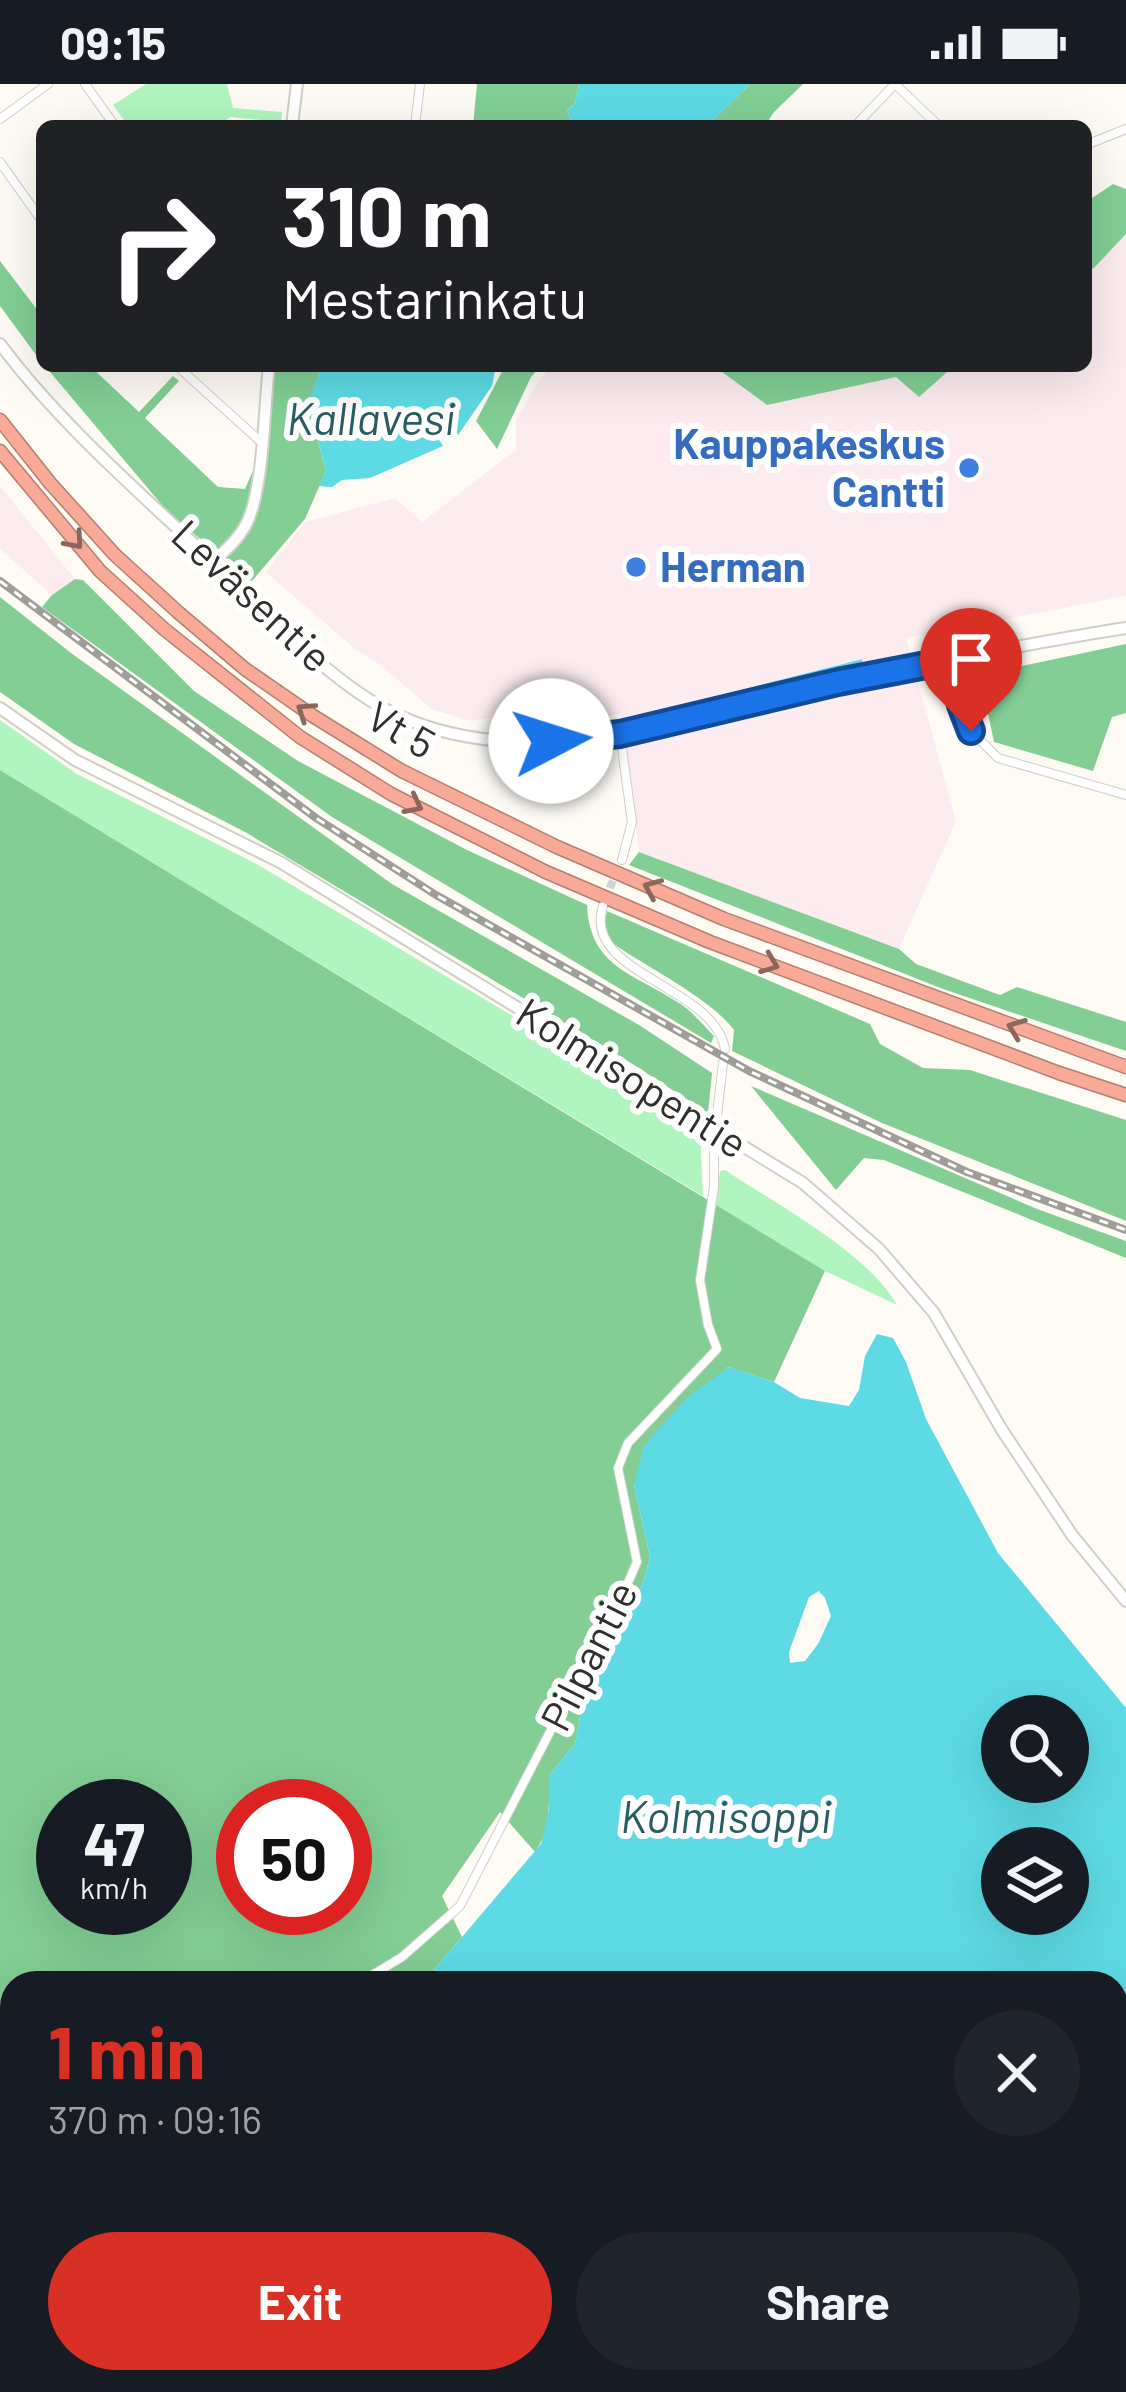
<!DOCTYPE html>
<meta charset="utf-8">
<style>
:root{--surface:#171b24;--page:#20242c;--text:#f1f3f6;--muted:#9ea1a6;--accent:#d93025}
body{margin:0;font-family:Barlow,sans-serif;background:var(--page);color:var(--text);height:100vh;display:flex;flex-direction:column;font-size:45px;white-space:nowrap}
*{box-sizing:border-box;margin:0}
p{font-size:39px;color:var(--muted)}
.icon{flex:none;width:66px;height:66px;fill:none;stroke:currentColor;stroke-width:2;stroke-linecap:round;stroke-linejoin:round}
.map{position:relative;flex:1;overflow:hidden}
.sheet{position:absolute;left:0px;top:1887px;width:1128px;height:423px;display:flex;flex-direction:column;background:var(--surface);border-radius:36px 36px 0 0;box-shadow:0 12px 48px #0002}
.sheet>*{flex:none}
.banner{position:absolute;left:36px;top:36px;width:1056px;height:252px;border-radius:18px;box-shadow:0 12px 48px #0002;background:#202124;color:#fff;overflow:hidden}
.tools{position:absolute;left:981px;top:1611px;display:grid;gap:24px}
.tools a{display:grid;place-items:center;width:108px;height:108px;border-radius:50%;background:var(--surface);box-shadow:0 12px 48px #0002;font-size:60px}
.speed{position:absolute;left:36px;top:1695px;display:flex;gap:24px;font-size:60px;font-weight:700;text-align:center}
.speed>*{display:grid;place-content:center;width:156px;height:156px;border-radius:50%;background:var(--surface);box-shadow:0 12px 48px #0002;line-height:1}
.speed small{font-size:30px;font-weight:400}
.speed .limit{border:18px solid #d22;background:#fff;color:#111}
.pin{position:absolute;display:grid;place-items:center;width:102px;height:102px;color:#fff;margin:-123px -51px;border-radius:50% 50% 50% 0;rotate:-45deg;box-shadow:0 0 12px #0007}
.pin .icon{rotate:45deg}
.me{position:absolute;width:132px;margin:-66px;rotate:85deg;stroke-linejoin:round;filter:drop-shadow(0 0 9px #0008)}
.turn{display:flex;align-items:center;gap:42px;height:252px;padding:0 48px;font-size:54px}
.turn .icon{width:156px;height:156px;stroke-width:2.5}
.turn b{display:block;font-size:84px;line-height:102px}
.round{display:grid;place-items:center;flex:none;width:126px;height:126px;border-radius:63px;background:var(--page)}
.summary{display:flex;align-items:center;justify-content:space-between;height:204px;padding:0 48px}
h1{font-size:72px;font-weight:700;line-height:90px;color:var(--accent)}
.cta{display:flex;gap:24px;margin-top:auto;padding:24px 48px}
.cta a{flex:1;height:138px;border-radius:72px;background:var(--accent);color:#fff;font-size:48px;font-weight:700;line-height:138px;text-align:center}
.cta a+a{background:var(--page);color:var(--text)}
.status{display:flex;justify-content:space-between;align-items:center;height:84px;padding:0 60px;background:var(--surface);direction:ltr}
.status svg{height:33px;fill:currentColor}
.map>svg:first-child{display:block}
</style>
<div class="status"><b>09:15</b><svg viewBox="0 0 49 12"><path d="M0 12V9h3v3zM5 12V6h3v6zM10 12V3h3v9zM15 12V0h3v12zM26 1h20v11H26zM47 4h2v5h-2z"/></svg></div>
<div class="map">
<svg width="1126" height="2308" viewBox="0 0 1126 2308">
<rect width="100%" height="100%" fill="#fdfbf4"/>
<path fill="#fcecef" d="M1126,150V512L906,554L956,737L899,865L639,768L621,629L571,638L507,631L470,637L432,625L379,580L355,565L266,488L305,438L395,414L422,438L516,366V337L535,303L551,282H714L767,321L896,292L919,313L954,282H1086V187L1094,184Z
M0,402L75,495L66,503L52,511L0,465Z"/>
<path fill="#b0f5c0" d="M146,0H227L233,24L282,28L281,38L230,33L219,42H128L113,21Z
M0,636L77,690L253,778L518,935L700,1047L703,1112L0,686Z
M725,1086C776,1120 868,1169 897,1221L825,1187L716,1121L720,1087Z
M537,2298H1105V2308H536Z"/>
<path fill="#82ce95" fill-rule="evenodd" d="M477,0H579L575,19L567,27L573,42H473Z
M750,0H803L774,28L765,42H707Z
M1113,100L1126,105V150L1094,184L1086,187V118Z
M0,177L42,232V279L0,222Z
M45,282H90L139,328L173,292L179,297L145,334L218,403L245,405L266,357L272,282H322C319,291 314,301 313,310C309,337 321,363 326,387L305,435L251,498L167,427Z
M505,282H541L531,293L497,365L476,337Z
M714,282H954L919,313L896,293L767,321Z
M75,495L83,496L194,607L298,677L467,766L587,821C590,884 634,889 679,919C692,927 703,941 714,952L711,959L332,733L42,523L52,511Z
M0,513L71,569L392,800L639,941L712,989L708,1029L620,972L245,748L74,660L0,608Z
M1126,560V629L1112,633L1093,687L994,658L980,591Z
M0,686L825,1187L774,1298L728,1283L634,1401L650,1473L644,1496L612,1568L600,1584L582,1622L575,1660L549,1692C549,1717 551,1747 535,1768L500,1728L442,1812L462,1853L423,1899H12V2298H537L536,2308H0ZM63,1722H165V1824H63ZM243,1722H345V1824H243Z
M639,768L899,865L916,880L1000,911L1017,903L1126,938V967L943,905L629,781Z
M607,827L870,940L880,960L923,984L970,986L1126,1036V1137L882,1039L732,967L734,946C712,916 649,884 615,861C605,849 603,842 607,827Z
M751,1002L1037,1125L1126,1157V1174L884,1076L864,1074L836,1106Z
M1126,1922V2308H1105V2298H1116V1927Z"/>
<path fill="#5ddae4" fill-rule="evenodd" d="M579,0H750L707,42H573L567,27L575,19Z
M322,282H496L492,302L458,351L452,341L436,351L443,362L370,394L342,396L332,403L319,402L326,387C321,363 309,336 312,310C314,301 319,291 322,282Z
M877,1250L893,1254L906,1278L926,1335L998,1469L1126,1624V1922L1116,1927V1899H423L541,1760L549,1725V1692L575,1660L582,1622L600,1584L612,1568L644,1496L650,1473L634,1401L644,1362L689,1312L729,1283L774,1298L800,1314L849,1322L859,1306L865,1272ZM819,1507L825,1514L831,1532L818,1560L805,1577L790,1579L789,1568L809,1513ZM1002,1632H1068V1698H1002ZM1002,1764H1068V1830H1002Z"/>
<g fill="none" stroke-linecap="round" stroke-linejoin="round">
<path stroke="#5ddae4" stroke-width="3" d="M617,639L861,577"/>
<path stroke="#d4d2cc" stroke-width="8" stroke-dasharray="8 4" stroke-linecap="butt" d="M605,815L618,785"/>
<defs>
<path id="street" d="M85,0L115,42
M0,35L48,0
M415,42L420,0
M855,42L895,0L939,42
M1086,61L1126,45
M0,78L42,137
M177,282L261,358
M953,576L961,621L971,647L998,674L1126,711
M620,650L632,738L622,776
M603,822C581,890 714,901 725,965
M717,1031L723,979
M359,1899L402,1873L460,1822L585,1580L607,1547L637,1478L618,1384L628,1359L717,1265L708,1241L700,1196L714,1103V1056
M1116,2204L1126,2207
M158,2298L163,2308"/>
<path id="secondary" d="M292,42L297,0
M0,260C60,340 137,406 209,474C261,523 333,602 397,631C540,696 697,627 840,597C935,578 1031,559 1126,544
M213,478C227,465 242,452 249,434C264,395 264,325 269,282
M0,624L75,676L280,778L803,1099L879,1165L934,1229L1002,1346L1072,1451L1126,1517"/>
<path id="highway" d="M0,336L50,399L115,471L179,529L245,585L313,632L402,687L557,763L724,835L1126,983
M0,367L100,487L164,545L300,653L391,710L546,788L710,858L1059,989L1126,1011"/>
</defs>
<use href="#street" stroke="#d1cec8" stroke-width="10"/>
<use href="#secondary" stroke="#d1cec8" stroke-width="14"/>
<use href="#highway" stroke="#b37f72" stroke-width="15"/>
<use href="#street" stroke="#fff" stroke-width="8"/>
<use href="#secondary" stroke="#fff" stroke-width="10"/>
<use href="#highway" stroke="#f9a997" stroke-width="12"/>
<defs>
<path id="rail" d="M0,497L316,734L436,811L749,987L967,1088L1126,1146"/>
</defs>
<use href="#rail" stroke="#9f9d98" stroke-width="8"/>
<use href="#rail" stroke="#fff" stroke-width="3" stroke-dasharray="9" stroke-linecap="butt"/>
</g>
<defs><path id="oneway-chevron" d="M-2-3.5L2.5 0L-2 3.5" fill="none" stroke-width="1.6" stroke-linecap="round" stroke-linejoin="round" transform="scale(3)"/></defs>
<g stroke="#8b665d">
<use href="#oneway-chevron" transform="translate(75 457) rotate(49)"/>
<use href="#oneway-chevron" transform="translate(305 627) rotate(-146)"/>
<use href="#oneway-chevron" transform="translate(414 721) rotate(27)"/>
<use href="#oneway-chevron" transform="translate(652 804) rotate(-157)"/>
<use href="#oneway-chevron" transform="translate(770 880) rotate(21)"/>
<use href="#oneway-chevron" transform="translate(1016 944) rotate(-159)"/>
</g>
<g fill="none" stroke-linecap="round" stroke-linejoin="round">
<defs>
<path id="route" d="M551,657L620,650L838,598L952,576L961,621L971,647"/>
</defs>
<use href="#route" stroke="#114b97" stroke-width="30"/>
<use href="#route" stroke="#1a73e8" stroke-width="21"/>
</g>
<g fill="#3f7fe0" stroke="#fff" stroke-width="4.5">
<circle cx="969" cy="384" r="12"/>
<circle cx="636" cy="483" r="12"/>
</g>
<g text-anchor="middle" stroke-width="12" stroke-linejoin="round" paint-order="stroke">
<g font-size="42" font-weight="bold" fill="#366cbe" stroke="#fff" text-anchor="end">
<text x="945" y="375">Kauppakeskus<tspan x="945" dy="48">Cantti</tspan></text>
<text x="660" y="498" text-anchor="start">Herman</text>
</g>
<g font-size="42" fill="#31302d" stroke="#fff">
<text transform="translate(252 512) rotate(43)" y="15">Leväsentie</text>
<text transform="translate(401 646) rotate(30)" y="15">Vt 5</text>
<text transform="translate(632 994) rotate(32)" y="15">Kolmisopentie</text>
<text transform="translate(589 1572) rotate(-63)" y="15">Pilpantie</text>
</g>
<g font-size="45" font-style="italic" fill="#285d61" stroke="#fff">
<text x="371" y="351">Kallavesi</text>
<text x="726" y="1749">Kolmisoppi</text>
</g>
</g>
</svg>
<div class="tools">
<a><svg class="icon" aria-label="search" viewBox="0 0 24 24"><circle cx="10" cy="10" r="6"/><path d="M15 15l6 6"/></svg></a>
<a><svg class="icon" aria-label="layers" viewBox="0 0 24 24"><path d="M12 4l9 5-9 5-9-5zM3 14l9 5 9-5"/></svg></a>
</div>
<div class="speed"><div>47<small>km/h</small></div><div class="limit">50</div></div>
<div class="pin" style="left:971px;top:647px;background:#d93025"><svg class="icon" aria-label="arrive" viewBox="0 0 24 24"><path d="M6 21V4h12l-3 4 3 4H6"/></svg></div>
<svg class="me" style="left:551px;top:657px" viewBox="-20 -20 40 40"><circle r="19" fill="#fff"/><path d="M0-13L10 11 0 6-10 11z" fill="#1a73e8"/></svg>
<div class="banner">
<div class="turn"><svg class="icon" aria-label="right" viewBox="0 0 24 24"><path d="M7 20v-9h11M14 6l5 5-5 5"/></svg><div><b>310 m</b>Mestarinkatu</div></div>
</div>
<section class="sheet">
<div class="summary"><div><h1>1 min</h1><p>370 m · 09:16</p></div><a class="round"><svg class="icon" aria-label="close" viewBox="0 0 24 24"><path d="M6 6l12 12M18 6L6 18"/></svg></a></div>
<div class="cta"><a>Exit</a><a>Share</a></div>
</section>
</div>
